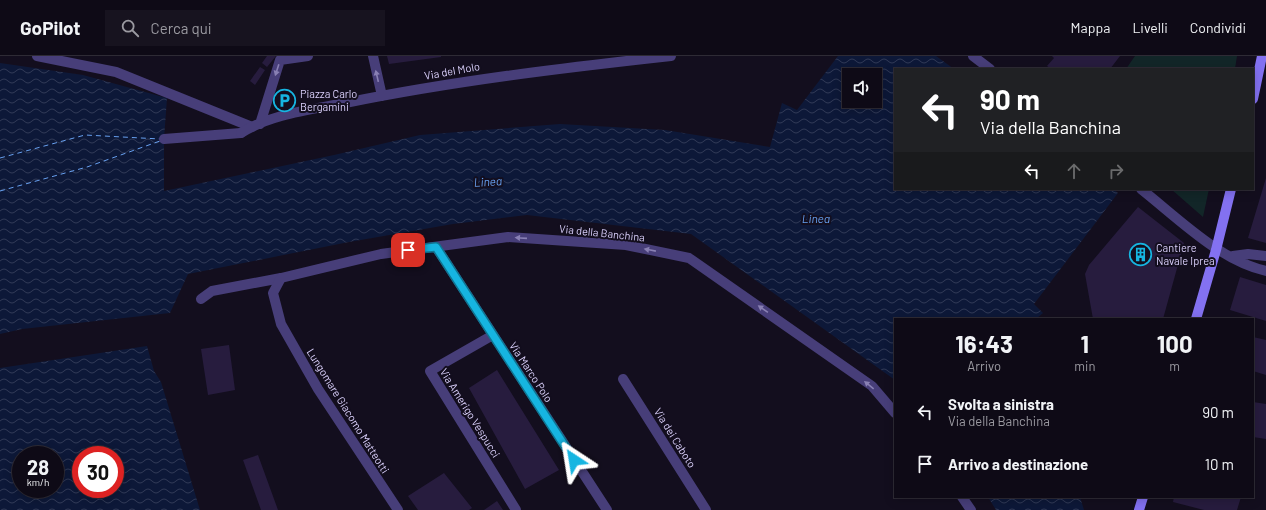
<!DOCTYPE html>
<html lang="it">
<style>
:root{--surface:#0e0a16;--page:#17131f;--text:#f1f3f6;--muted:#9b9aa1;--line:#2e2b35}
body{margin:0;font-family:Barlow,sans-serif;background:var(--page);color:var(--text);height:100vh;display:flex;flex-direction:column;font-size:15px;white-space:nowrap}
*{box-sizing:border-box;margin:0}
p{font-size:13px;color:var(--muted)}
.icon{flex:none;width:22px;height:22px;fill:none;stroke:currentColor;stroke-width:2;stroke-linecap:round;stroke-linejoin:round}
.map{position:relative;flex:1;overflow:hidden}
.details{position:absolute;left:894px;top:262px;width:360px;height:180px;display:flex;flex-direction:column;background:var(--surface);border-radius:0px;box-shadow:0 2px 10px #0003,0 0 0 1px var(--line)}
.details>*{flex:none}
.top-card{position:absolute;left:894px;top:12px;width:360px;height:122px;border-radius:0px;box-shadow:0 2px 10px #0003,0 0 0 1px var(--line);background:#202124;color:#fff;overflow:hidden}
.tools{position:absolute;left:842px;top:12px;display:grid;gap:8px}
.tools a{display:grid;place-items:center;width:40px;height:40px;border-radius:0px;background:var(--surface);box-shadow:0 2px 10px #0003,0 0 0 1px var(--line);font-size:20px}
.speed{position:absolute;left:12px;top:390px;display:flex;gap:8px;font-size:20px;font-weight:700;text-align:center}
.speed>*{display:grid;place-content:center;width:52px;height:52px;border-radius:50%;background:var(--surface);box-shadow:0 2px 10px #0003,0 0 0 1px var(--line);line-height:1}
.speed small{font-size:10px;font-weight:400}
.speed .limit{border:6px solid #d22;background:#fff;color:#111}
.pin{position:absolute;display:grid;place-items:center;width:34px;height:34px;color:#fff;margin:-17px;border-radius:8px;box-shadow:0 2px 6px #0006}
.me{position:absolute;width:44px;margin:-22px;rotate:327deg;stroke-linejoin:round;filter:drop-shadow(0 0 3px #0008)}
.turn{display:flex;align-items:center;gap:14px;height:84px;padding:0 20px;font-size:18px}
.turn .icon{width:52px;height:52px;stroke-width:2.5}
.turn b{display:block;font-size:28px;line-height:34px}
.lanes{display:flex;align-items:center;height:38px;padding:0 20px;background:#0003;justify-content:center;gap:20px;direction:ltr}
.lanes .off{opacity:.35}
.eta{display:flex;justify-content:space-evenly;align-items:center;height:68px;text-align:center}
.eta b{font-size:24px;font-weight:700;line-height:28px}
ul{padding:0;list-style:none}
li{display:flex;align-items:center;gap:12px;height:52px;padding:0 20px}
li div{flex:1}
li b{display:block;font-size:15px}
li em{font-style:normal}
header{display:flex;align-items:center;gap:24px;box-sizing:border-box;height:56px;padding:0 20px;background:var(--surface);border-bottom:1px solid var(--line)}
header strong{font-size:19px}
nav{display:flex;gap:22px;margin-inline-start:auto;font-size:14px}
.search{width:280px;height:36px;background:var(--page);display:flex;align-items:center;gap:10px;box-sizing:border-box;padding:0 14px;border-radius:0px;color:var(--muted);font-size:15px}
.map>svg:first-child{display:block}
</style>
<header>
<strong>GoPilot</strong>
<div class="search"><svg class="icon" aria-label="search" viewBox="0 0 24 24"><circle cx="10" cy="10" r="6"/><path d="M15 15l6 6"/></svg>Cerca qui</div>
<nav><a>Mappa</a><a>Livelli</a><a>Condividi</a></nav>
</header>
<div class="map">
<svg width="1266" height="454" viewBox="0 0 1266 454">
<defs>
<pattern id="water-waves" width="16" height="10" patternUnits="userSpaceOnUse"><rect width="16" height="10" fill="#0d1838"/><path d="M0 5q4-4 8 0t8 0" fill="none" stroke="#303956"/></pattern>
</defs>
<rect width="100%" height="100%" fill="#130e1e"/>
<path fill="#122628" d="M1135,0H1237L1235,13H1126Z
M1172,133H1209L1203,161L1171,133Z"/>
<path fill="url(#water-waves)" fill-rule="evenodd" d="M838,0H936L954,13H895V133H1113L1118,137L1034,248L1043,257L1036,263H895V324L691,178L527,159L453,168L349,186L188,218L170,257L22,273L0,278V7L83,19L167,42L164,83V135L334,99L420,79L560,68L665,74L770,91L782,47L797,54ZM849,19H875V45H849Z
M147,290L154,315L161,326L200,454H0V312ZM21,399H55V433H21ZM81,399H115V433H81Z
M988,441H1080L1084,454H996Z"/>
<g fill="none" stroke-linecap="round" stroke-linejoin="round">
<path stroke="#68a1f1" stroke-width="1" stroke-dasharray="5 4" stroke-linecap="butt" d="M0,102L85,79L160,83
M0,135L87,111L160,85"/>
</g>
<path fill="#271c3e" d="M267,0H276L267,11L262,7Z
M387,0H441V1L389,8Z
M1052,0H1120L1110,13H1051L1047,10L1054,2Z
M260,11L265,14L255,29L250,25Z
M1266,122V187L1248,182Z
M1138,151L1184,187L1163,263H1093L1085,218L1089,209Z
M1240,221L1266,229V265L1230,254Z
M1253,281L1266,284V319L1253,315Z
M229,289L235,334L208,339L201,293Z
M497,314L559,414L525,433L469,332Z
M1253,346L1266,348V383L1253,381Z
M258,399L278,454H261L243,404Z
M444,417L472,452L469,454H418L408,440Z
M1174,441H1241L1237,454H1204L1173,446Z
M497,445L503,454H484Z"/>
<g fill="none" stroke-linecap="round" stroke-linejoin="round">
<path stroke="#473e79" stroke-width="10" d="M37,0L116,16L252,71
M164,83L241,77
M201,243L212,235L281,222"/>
<path stroke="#473e79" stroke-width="10" d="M373,0L382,40
M973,0L990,13
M260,68L280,4L308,0
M241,77C271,58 310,54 345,47C453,25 562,12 671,0
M1141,133C1179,163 1219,204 1266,215
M436,191L607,454
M1233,200L1248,198L1266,200
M493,279L430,315L516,454
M623,323L706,454
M962,441L971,454
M398,454L318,333L281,268L273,237L281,222L381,198L508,181L626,189L689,202L872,330L895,357"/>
<path stroke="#8371f1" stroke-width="10" d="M1253,43L1262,0
M1196,263L1216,194L1231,133
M1139,454L1143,441"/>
</g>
<defs><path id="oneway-solid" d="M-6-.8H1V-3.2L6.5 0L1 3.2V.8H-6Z"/></defs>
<g fill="#8980b4">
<use href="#oneway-solid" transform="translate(277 14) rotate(108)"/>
<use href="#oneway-solid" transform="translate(377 20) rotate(-103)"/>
<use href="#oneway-solid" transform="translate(521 182) rotate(-176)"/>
<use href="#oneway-solid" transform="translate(650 194) rotate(-169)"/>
<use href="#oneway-solid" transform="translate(763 253) rotate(-145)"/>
<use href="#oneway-solid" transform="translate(869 329) rotate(-141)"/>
</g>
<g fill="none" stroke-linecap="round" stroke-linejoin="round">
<defs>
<path id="route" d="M408,194L436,191L574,404"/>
</defs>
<use href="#route" stroke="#0e7692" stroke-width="10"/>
<use href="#route" stroke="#16b5e1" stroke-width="7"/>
</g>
<defs>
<symbol id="parking-ring" viewBox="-11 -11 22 22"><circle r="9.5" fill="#130e1e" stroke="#16b5e1" stroke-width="1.5"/><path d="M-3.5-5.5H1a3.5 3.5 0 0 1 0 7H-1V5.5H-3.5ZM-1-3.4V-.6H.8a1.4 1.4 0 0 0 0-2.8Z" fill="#16b5e1"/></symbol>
<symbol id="building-ring" viewBox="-11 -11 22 22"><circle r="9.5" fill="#130e1e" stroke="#16b5e1" stroke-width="1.5"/><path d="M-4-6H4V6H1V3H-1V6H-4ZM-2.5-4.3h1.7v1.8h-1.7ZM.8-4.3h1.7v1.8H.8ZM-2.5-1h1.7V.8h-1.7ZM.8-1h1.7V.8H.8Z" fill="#16b5e1"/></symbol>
</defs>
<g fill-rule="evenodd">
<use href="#parking-ring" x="272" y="32" width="25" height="25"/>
<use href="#building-ring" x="1128" y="186" width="25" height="25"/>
</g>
<g text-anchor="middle" stroke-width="4" stroke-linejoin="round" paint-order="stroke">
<g font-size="11" fill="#dad0fb" stroke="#130e1e">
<text transform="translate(452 15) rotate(-10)" y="4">Via del Molo</text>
<text transform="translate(602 177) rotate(6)" y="4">Via della Banchina</text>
<text transform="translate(531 316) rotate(57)" y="4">Via Marco Polo</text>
<text transform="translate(348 355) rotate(58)" y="4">Lungomare Giacomo Matteotti</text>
<text transform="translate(470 357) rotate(58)" y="4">Via Amerigo Vespucci</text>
<text transform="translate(675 382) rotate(58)" y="4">Via dei Caboto</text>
</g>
<g font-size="11" fill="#dad0fb" stroke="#130e1e" text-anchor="start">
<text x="300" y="42">Piazza Carlo<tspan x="300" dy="13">Bergamini</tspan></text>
<text x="1156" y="196">Cantiere<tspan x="1156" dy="13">Navale Iprea</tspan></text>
</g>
<g font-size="12" font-style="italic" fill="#68a1f1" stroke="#130e1e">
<text transform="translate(488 126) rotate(-3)" y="4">Linea</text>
<text x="816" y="167">Linea</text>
</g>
</g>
</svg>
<div class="tools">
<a><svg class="icon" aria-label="sound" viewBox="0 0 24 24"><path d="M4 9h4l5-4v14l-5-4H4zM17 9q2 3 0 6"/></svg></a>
</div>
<div class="speed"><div>28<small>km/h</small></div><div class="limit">30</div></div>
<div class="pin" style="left:408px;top:194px;background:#d93025"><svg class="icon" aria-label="arrive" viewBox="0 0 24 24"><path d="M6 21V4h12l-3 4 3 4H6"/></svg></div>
<svg class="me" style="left:574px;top:404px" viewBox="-20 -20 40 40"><path d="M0-17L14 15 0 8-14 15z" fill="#16b5e1" stroke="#fff" stroke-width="4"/></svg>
<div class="top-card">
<div class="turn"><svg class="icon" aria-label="left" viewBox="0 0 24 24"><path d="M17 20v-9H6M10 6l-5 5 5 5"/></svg><div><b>90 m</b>Via della Banchina</div></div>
<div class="lanes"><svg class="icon" aria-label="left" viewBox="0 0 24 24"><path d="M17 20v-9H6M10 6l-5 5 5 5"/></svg><svg class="icon off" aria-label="ahead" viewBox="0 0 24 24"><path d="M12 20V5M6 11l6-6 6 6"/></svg><svg class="icon off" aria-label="right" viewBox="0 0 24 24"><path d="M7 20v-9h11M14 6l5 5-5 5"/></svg></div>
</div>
<section class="details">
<div class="eta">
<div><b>16:43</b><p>Arrivo</p></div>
<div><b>1</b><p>min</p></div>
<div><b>100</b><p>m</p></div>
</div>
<ul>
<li><svg class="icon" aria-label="left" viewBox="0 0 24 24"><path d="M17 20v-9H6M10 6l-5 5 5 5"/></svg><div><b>Svolta a sinistra</b><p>Via della Banchina</p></div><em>90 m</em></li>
<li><svg class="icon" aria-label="arrive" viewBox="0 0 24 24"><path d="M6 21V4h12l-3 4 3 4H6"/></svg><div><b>Arrivo a destinazione</b></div><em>10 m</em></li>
</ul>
</section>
</div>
